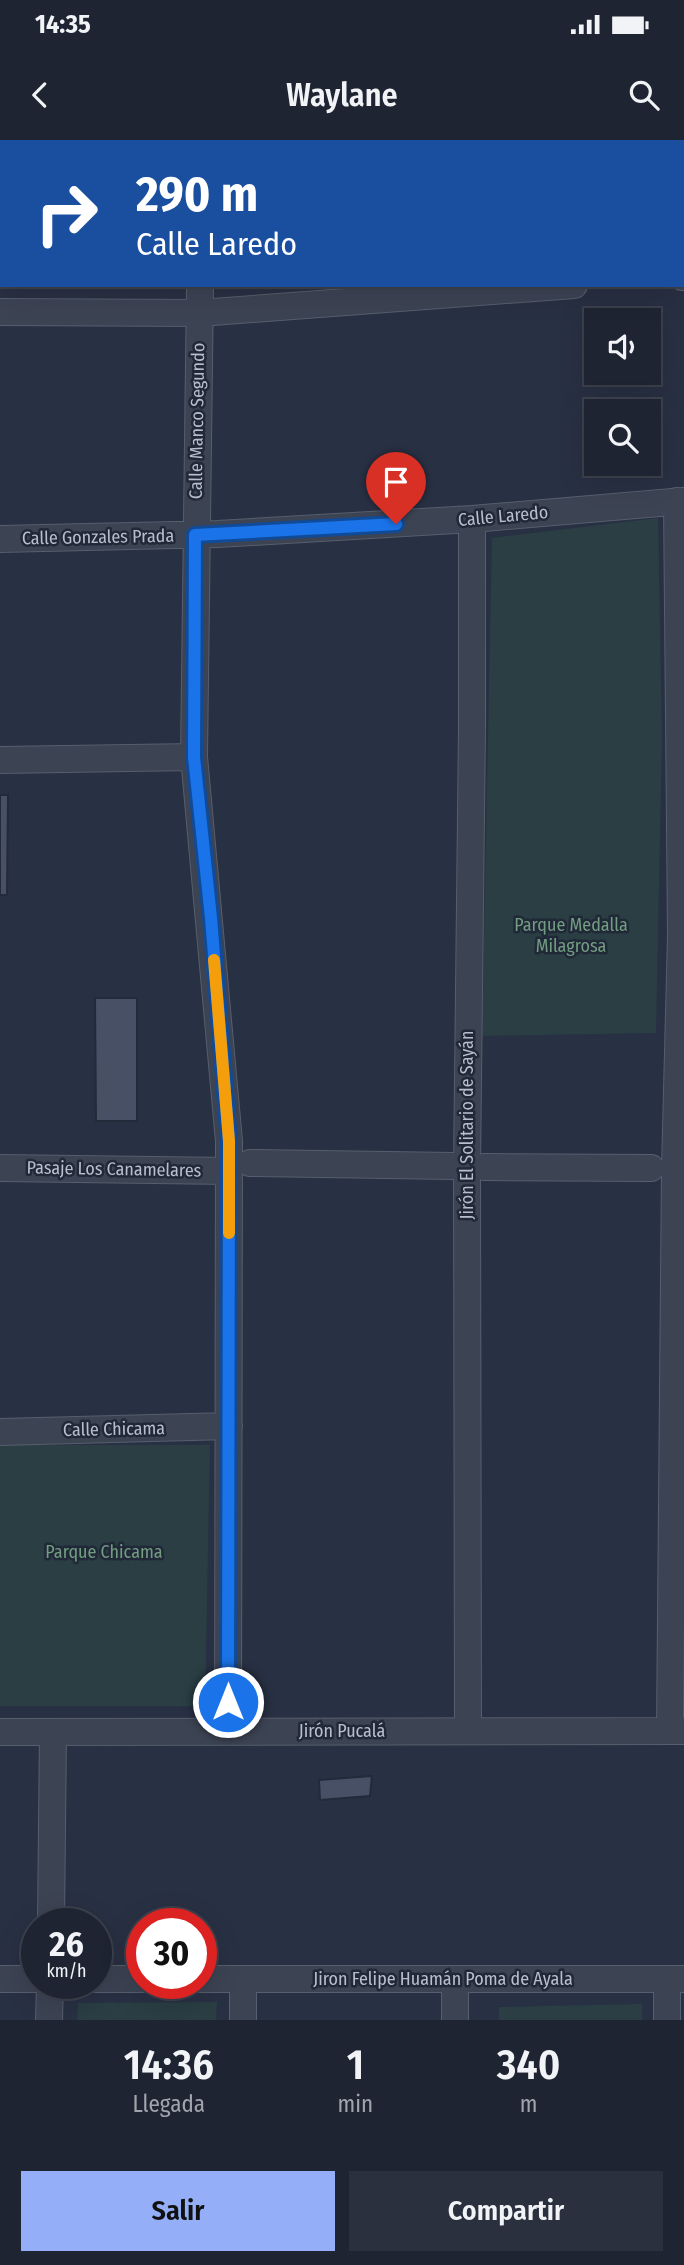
<!DOCTYPE html>
<html lang="es">
<meta charset="utf-8">
<style>
:root{--surface:#1e2432;--page:#2b303e;--text:#f1f3f6;--muted:#a1a4ac;--line:#3c414d;--accent:#94aff7}
body{margin:0;font-family:"Fira Sans Condensed",sans-serif;background:var(--page);color:var(--text);height:100vh;display:flex;flex-direction:column;font-size:26px;white-space:nowrap}
*{box-sizing:border-box;margin:0}
p{font-size:23px;color:var(--muted)}
.icon{flex:none;width:38px;height:38px;fill:none;stroke:currentColor;stroke-width:2;stroke-linecap:round;stroke-linejoin:round}
.map{position:relative;height:1880px;overflow:hidden}
.panel{display:flex;flex-direction:column;background:var(--surface);flex:1}
.panel>*{flex:none}
.banner{position:absolute;left:0px;top:0px;width:684px;height:147px;box-shadow:0 7px 28px #0002,0 0 0 2px var(--line);background:#1a4fa0;color:#fff;overflow:hidden}
.controls{position:absolute;left:584px;top:168px;display:grid;gap:14px}
.controls a{display:grid;place-items:center;width:77px;height:77px;border-radius:0px;background:var(--surface);box-shadow:0 7px 28px #0002,0 0 0 2px var(--line);font-size:35px}
.speed{position:absolute;left:21px;top:1768px;display:flex;gap:14px;font-size:35px;font-weight:700;text-align:center}
.speed>*{display:grid;place-content:center;width:91px;height:91px;border-radius:50%;background:var(--surface);box-shadow:0 7px 28px #0002,0 0 0 2px var(--line);line-height:1}
.speed small{font-size:18px;font-weight:400}
.speed .limit{border:10px solid #d22;background:#fff;color:#111}
.pin{position:absolute;display:grid;place-items:center;width:60px;height:60px;color:#fff;margin:-72px -30px;border-radius:50% 50% 50% 0;rotate:-45deg;box-shadow:0 0 7px #0007}
.pin .icon{rotate:45deg}
.me{position:absolute;width:77px;margin:-38px;rotate:0deg;stroke-linejoin:round;filter:drop-shadow(0 0 5px #0008)}
.turn{display:flex;align-items:center;gap:24px;height:147px;padding:0 21px;font-size:32px}
.turn .icon{width:91px;height:91px;stroke-width:2.5}
.turn b{display:block;font-size:49px;line-height:60px}
.eta{display:flex;justify-content:space-evenly;align-items:center;height:119px;text-align:center}
.eta b{font-size:42px;font-weight:600;line-height:49px}
.primary-button{display:flex;gap:14px;margin-top:auto;padding:14px 21px}
.primary-button a{flex:1;height:80px;border-radius:0px;background:var(--accent);color:#111;font-size:28px;font-weight:600;line-height:80px;text-align:center}
.primary-button a+a{background:var(--page);color:var(--text)}
.status{display:flex;justify-content:space-between;align-items:center;height:49px;padding:0 35px;background:var(--surface);direction:ltr}
.status svg{height:19px;fill:currentColor}
header{display:flex;justify-content:space-between;align-items:center;height:91px;padding:0 21px;background:var(--surface);font-size:32px;font-weight:600}
.map>svg:first-child{display:block}
</style>
<div class="status"><b>14:35</b><svg viewBox="0 0 49 12"><path d="M0 12V9h3v3zM5 12V6h3v6zM10 12V3h3v9zM15 12V0h3v12zM26 1h20v11H26zM47 4h2v5h-2z"/></svg></div>
<header><svg class="icon" aria-label="back" viewBox="0 0 24 24"><path d="M15 5l-7 7 7 7"/></svg>Waylane<svg class="icon" aria-label="search" viewBox="0 0 24 24"><circle cx="10" cy="10" r="6"/><path d="M15 15l6 6"/></svg></header>
<div class="map">
<svg width="684" height="1880" viewBox="0 0 684 1880">
<rect width="100%" height="100%" fill="#283043"/>
<path fill="#2a3e44" d="M658,378L662,599L656,893L482,896L492,398Z
M0,1305H210L205,1566H0Z
M217,1862L216,1880H77L78,1863Z
M642,1864V1880H499V1867Z"/>
<path fill="#475065" stroke="#232a3a" stroke-width="2" d="M0,655H8L7,755H0Z
M95,858H137V981H96Z
M372,1636L370,1656L320,1660L319,1640Z"/>
<g fill="none" stroke-linecap="round" stroke-linejoin="round">
<defs>
<path id="street" d="M202,2V0
M682,137H684
M200,145L194,617L229,1001L228,1592
M0,172L199,173L574,145
M0,399L218,394L472,379L684,361
M0,620L194,617
M250,1023L454,1026
M484,1027L651,1028
M0,1028L229,1031
M0,1292L229,1286
M468,1591L467,1027L472,587V379
M670,1591L675,1028L681,795L677,361
M0,1592L684,1591
M51,1783L53,1592
M0,1839H37
M96,1839H142
M201,1839H684
M49,1880L50,1843
M243,1880V1839
M455,1880V1839
M667,1880V1839"/>
</defs>
<use href="#street" stroke="#575e6d" stroke-width="28"/>
<use href="#street" stroke="#3c4353" stroke-width="26"/>
</g>
<g fill="none" stroke-linecap="round" stroke-linejoin="round">
<defs>
<path id="route" d="M228,1562L229,1001L211,778L194,617L195,395L396,384"/>
</defs>
<use href="#route" stroke="#114b97" stroke-width="18"/>
<use href="#route" stroke="#1a73e8" stroke-width="12"/>
<path stroke="#f59e0b" stroke-width="12" d="M214,820L229,1001V1093"/>
</g>
<g text-anchor="middle" stroke-width="5" stroke-linejoin="round" paint-order="stroke">
<g font-size="18" fill="#b9becc" stroke="#212838">
<text transform="translate(197 281) rotate(-89)" y="6">Calle Manco Segundo</text>
<text transform="translate(503 376) rotate(-5)" y="6">Calle Laredo</text>
<text transform="translate(98 397) rotate(-1)" y="6">Calle Gonzales Prada</text>
<text transform="translate(467 985) rotate(-90)" y="6">Jirón El Solitario de Sayán</text>
<text transform="translate(114 1029) rotate(1)" y="6">Pasaje Los Canamelares</text>
<text transform="translate(114 1289) rotate(-1)" y="6">Calle Chicama</text>
<text x="342" y="1597">Jirón Pucalá</text>
<text x="443" y="1845">Jiron Felipe Huamán Poma de Ayala</text>
</g>
<g font-size="18" fill="#719d80" stroke="#212838">
<text x="571" y="791">Parque Medalla<tspan x="571" dy="21">Milagrosa</tspan></text>
<text x="104" y="1418">Parque Chicama</text>
</g>
</g>
</svg>
<div class="controls">
<a><svg class="icon" aria-label="sound" viewBox="0 0 24 24"><path d="M4 9h4l5-4v14l-5-4H4zM17 9q2 3 0 6"/></svg></a>
<a><svg class="icon" aria-label="search" viewBox="0 0 24 24"><circle cx="10" cy="10" r="6"/><path d="M15 15l6 6"/></svg></a>
</div>
<div class="speed"><div>26<small>km/h</small></div><div class="limit">30</div></div>
<div class="pin" style="left:396px;top:384px;background:#d93025"><svg class="icon" aria-label="arrive" viewBox="0 0 24 24"><path d="M6 21V4h12l-3 4 3 4H6"/></svg></div>
<svg class="me" style="left:228px;top:1562px" viewBox="-20 -20 40 40"><circle r="17" fill="#1a73e8" stroke="#fff" stroke-width="3"/><path d="M0-11L8 9 0 5-8 9z" fill="#fff"/></svg>
<div class="banner">
<div class="turn"><svg class="icon" aria-label="right" viewBox="0 0 24 24"><path d="M7 20v-9h11M14 6l5 5-5 5"/></svg><div><b>290 m</b>Calle Laredo</div></div>
</div>
</div>
<section class="panel">
<div class="eta">
<div><b>14:36</b><p>Llegada</p></div>
<div><b>1</b><p>min</p></div>
<div><b>340</b><p>m</p></div>
</div>
<div class="primary-button"><a>Salir</a><a>Compartir</a></div>
</section>
